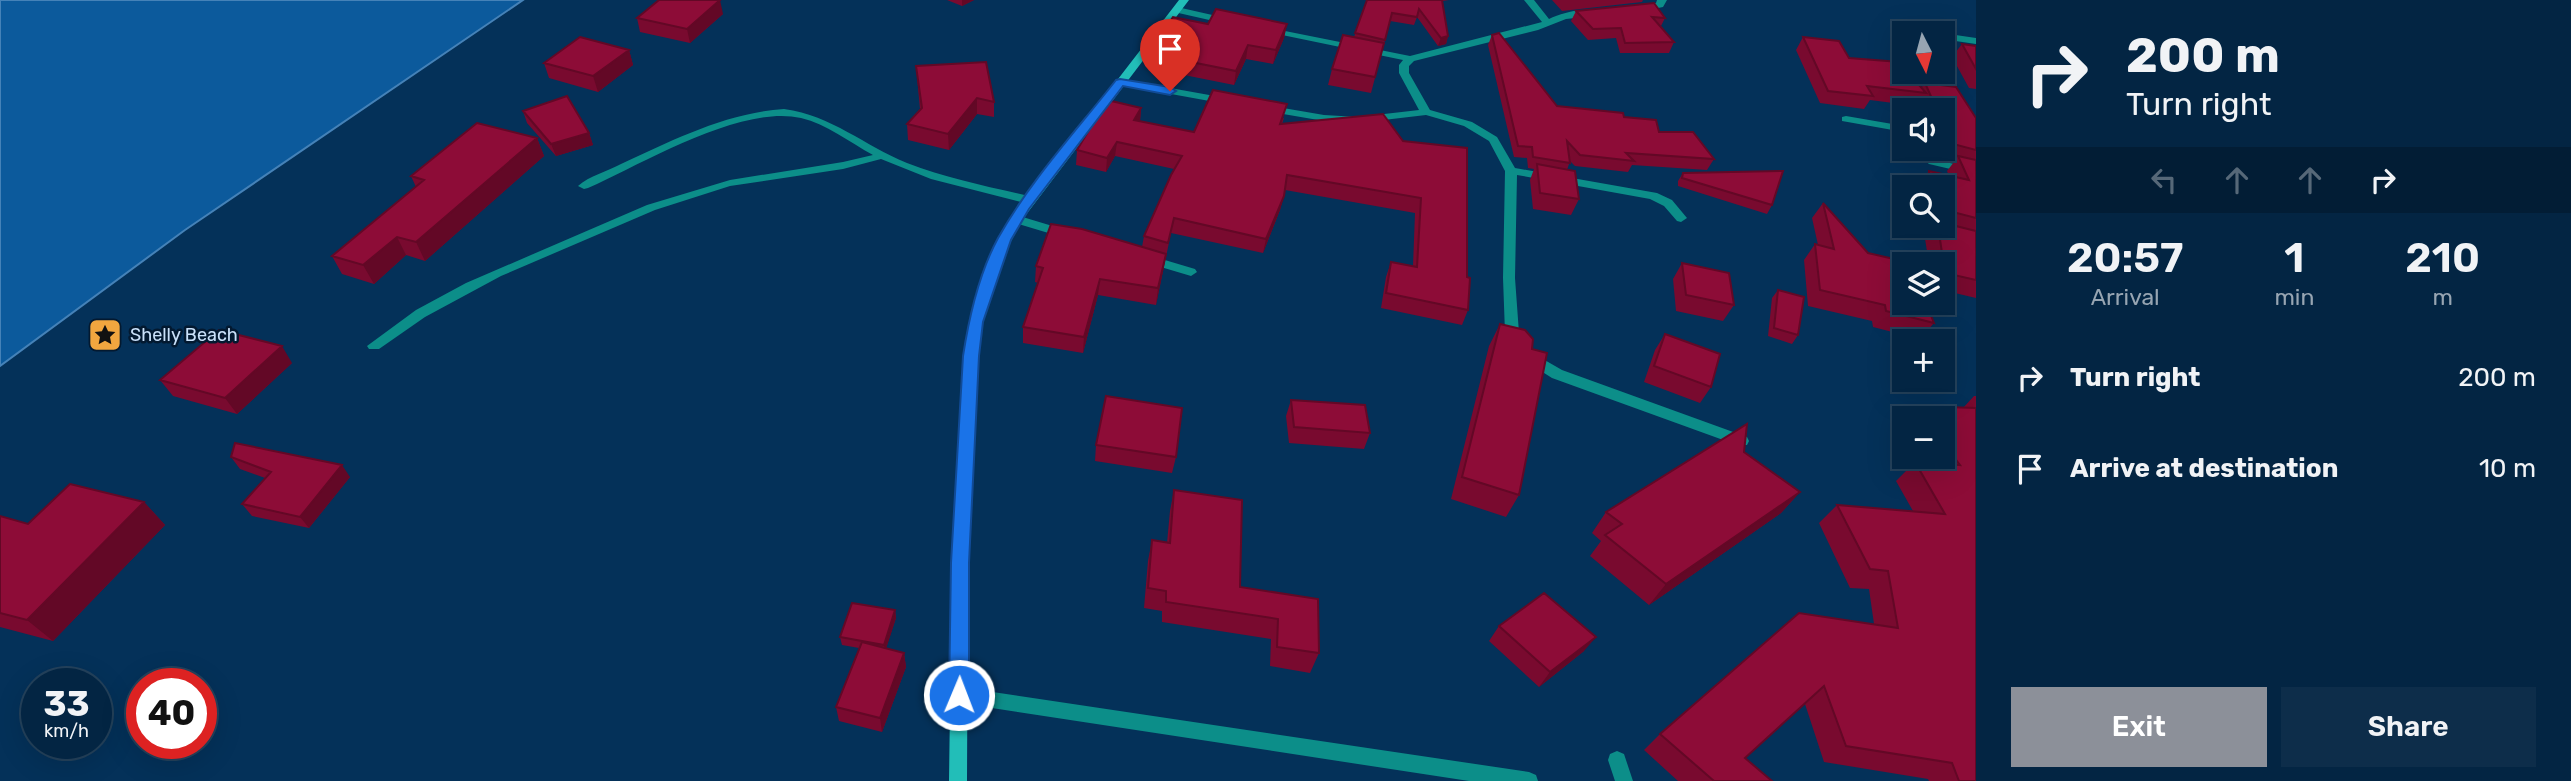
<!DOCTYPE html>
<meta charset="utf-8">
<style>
:root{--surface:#032543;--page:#0d2d4a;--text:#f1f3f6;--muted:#97a5b2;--line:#24425c;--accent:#8c9099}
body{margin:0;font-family:Rubik,sans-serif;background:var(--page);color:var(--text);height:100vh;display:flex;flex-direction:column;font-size:26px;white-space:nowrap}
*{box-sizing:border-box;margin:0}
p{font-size:23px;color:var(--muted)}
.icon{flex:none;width:38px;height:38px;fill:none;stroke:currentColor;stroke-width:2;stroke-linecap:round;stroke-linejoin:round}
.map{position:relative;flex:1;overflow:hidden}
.panel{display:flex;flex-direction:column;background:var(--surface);width:595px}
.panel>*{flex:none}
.top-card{background:#032543;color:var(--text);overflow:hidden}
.needle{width:46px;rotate:174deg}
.controls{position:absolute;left:1892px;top:21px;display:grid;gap:14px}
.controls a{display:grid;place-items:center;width:63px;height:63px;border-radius:0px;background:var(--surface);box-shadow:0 7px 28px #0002,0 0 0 2px var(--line);font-size:35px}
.speed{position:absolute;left:21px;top:668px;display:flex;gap:14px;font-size:35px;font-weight:700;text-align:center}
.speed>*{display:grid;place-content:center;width:91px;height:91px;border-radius:50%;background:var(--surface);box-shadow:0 7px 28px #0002,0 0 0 2px var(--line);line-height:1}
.speed small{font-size:18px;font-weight:400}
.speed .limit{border:10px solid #d22;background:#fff;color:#111}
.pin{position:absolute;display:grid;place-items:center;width:60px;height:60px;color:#fff;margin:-72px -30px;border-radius:50% 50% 50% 0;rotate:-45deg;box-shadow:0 0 7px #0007}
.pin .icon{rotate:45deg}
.me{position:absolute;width:77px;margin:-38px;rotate:1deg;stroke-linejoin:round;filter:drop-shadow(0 0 5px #0008)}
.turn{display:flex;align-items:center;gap:24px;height:147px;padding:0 35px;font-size:32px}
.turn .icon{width:91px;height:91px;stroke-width:2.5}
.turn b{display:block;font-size:49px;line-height:60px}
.lanes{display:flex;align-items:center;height:66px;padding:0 35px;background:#0003;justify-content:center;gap:35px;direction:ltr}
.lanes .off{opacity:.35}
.eta{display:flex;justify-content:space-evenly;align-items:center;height:119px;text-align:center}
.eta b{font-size:42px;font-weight:600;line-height:49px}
.primary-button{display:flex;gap:14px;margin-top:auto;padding:14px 35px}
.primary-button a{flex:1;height:80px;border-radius:0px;background:var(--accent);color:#fff;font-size:28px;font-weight:600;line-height:80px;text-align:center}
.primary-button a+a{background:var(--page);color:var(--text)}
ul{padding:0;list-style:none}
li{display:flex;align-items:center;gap:21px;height:91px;padding:0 35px}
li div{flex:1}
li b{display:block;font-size:26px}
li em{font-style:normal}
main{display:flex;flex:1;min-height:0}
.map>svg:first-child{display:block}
</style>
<main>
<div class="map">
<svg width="1976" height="781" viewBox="0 0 1976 781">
<rect width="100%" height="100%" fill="#043159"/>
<path fill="#0c5a9c" stroke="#4582b8" stroke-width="2" d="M0,0H523L185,230L0,366Z"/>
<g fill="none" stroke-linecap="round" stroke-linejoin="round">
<path fill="#0c8e89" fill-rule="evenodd" d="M1524,0H1534L1549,19C1562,13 1585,6 1598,13L1593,16L1566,19L1538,30L1414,61L1409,66V73L1430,110L1472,122L1497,137L1515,168L1657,193L1672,200L1687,218L1681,222L1677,221L1664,206L1650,199L1517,175L1515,278L1519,333L1529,351L1562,370L1747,437L1749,441L1747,445H1737L1552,378L1519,357L1505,333L1503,278L1505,171L1489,141L1464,126L1426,115L1358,123L1324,121L1266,111L1261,108L1266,105L1324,115L1358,117L1419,110L1399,73V65L1403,60L1268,32L1263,29L1265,27L1410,56L1542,22Z
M1657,0H1667L1663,7L1638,12L1633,9L1656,3Z
M1177,7L1230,19L1232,21L1227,24L1174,12L1172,10Z
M1915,29L1928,31L1930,33H1911L1912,30Z
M1941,33H1942L1976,38V44L1942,39Z
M1120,79L1226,98L1231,101L1226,104L1116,84V80Z
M784,109C833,116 863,145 907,163C948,179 991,187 1033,197L1035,200L1029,204L931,179L881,159L843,169L730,186L655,210L501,276L425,317L379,349H369L367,346L416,310L466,283L647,205L730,180L843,162L873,155C849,142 827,124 801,118C741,104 642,164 588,188L584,189L578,186C589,176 608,171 621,164C673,140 726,113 784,109Z
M1846,116L1904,126V132L1842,121V117Z
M1920,149H1930L1937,160L1976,169V175L1929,164L1922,158Z
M1016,215L1069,231L1071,234L1065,238L1012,222L1010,219L1012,216Z
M1148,255L1195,269L1197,272L1191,276L1144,262L1142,259Z
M959,687L1529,772L1536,775L1538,781H1469L959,703L953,701L950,695L953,689Z
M1617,751L1624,754L1633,781H1615L1608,760L1610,754Z"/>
<path fill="#22beb8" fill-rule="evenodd" d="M1179,0H1189L1022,220L1000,263L983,322L975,394L968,563L967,781H949L952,563L961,394L969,322L988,263L1010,219Z"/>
</g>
<path fill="#790a2f" d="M947,0H974L962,6Z
M1367,0H1449L1442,1L1448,36L1446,44L1438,46L1417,17L1414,25L1390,21L1371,93L1328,85L1332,69L1354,37Z
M1552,0H1643L1642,2L1562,11Z
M1576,11L1665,18L1661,26L1674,42L1669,53H1620L1616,38L1588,40L1571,21Z
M723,14L690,43L640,32L637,18Z
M1208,24H1287L1284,38L1273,64L1246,59L1234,85L1164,71V67L1149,63L1151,49Z
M1492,35L1557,106L1624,117L1659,132L1714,159L1707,170L1632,165L1628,172L1575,166L1570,161L1567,170L1579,199L1571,215L1533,209L1530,180L1534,169L1528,168L1527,158L1514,157L1488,45Z
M1803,37L1921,88L1925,83L1976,118V298L1942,290V264H1929L1923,226H1942V187H1918L1917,186L1929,171L1949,176L1947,171L1954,162L1941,158L1937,149H1942V110H1920L1918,105L1917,106L1870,100L1864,109L1820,103L1796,50Z
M1962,44L1976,46V89L1969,88L1952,57Z
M629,50L633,65L598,92L549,78L544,63Z
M916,66L994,102V117L977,114L949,150L908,140L907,124L920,109Z
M1141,108L1140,121L1194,132L1284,118L1282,124L1383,114L1467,277L1468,310L1462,325L1381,308L1386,277L1391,262L1413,266L1415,213L1285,190L1280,210L1263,253L1171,233L1156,305L1098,295L1083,353L1023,343V327L1038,283L1035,282L1036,266L1142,247L1144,236L1174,169L1115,156L1106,172L1076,165L1077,150Z
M523,111L589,133L593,145L556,156L527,123Z
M537,138L544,156L425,261L406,255L374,284L342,274L332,256L416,187L411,176Z
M1683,173L1772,205L1767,214L1678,186V181Z
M1823,203L1868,253L1934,323L1920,339L1873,327L1872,321L1808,306L1804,260L1815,244L1818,245L1812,218Z
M1682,263L1734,305L1723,321L1676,311L1673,279Z
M1778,290L1798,335L1792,344L1768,336L1772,298Z
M1500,324L1519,495L1506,517L1451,499L1489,346Z
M1665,334L1711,387L1700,403L1644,382L1655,350Z
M292,363L237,414L173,396L160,380Z
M1974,396H1976V781H1929L1928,779L1824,762L1805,704L1745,758L1772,781H1678L1644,750L1660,734L1874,624L1869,589L1850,588L1819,523L1837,505L1913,511L1896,481L1915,462H1925L1921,457H1942V418H1906L1917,406L1963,408Z
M1291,400L1370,433L1364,449L1289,443L1286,416Z
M1904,420V432L1899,425Z
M1096,445L1176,457L1172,473L1095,461Z
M1744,452L1800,492L1781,513L1649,605L1590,556L1601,541L1592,533L1606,512Z
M231,457L350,477L309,528L252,516L242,504L265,478L240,469Z
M1174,490L1240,587L1319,653L1310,673L1270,666L1271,639L1162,622V611L1144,608L1148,561L1152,540L1167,543L1170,511Z
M144,502L165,525L53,641L0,627V516L28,524Z
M895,610L896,618L886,648L904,653L906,667L882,732L839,721L836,707L859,648L842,645L840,637Z
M1499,626L1584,651L1539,687L1489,641Z"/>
<path fill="#630826" d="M720,0L723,14L690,43L687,29Z
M962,0H974L962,6Z
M1287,24L1284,38L1273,64L1276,50Z
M1448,36L1446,44L1438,46L1441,38Z
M1248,45L1246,59L1234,85L1236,71Z
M629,50L633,65L598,92L593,76Z
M977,98V114L949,150L948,134Z
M1141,108L1140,122L1134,120Z
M589,133L593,145L556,156L551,144Z
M537,138L544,156L425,261L416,242Z
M1117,142L1115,156L1106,172L1107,158Z
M1284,196L1280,210L1263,253L1266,239Z
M397,237L406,255L374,284L363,265Z
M1166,254L1163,270L1156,305L1158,288Z
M1100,279L1098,295L1083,353L1084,337Z
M282,346L292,363L237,414L225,398Z
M342,465L350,477L309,528L300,517Z
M1800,492L1781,513L1649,605L1666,584Z
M144,502L165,525L53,641L27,620Z
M895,610L896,618L885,652L884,645Z
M1596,637L1584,651L1539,687L1550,672Z
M904,653L906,667L882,732L880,718Z"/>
<path fill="#8d0c37" stroke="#630826" stroke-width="2" d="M659,0H720L687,29L637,18Z
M1367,0H1442L1448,36L1441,38L1419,9L1417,17L1392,13L1385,40L1355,33Z
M1654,3L1665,18L1652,17L1674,42L1625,43L1621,28L1593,29L1576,11Z
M1216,9L1287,24L1276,50L1248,45L1236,71L1166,57V52L1151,49L1173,17L1208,24Z
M1499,33L1557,106L1623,113L1624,117L1656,120L1659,132H1693L1714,159L1626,153L1634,161L1580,155L1567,141L1570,163L1533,157L1532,147L1518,146L1492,35Z
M1343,35L1384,43L1375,77L1332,69Z
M580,37L629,50L593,76L544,63Z
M1803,37L1839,41L1849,58L1900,62L1904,66V72H1908L1926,93L1867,86L1873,96L1828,91Z
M1962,44L1976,46V69Z
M986,62L994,102L977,98L948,134L907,124L922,108L916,66Z
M1925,83L1956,87L1976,118V150L1953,144L1942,121V110H1937Z
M1213,90L1287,104L1280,124L1383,114L1403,141L1467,148V277L1470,278L1468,310L1386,293L1391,262L1417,267L1421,198L1287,175L1284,196L1266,239L1174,218L1168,243L1144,236L1171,175L1182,156L1117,142L1107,158L1077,150L1107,100L1141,108L1134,120L1194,132Z
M567,96L589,133L551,144L523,111Z
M477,123L537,138L416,242L397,237L363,265L332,256L424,180L411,176Z
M1958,156L1976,160V218L1957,213L1948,219L1952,225L1976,231V280L1945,273L1938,226H1942V187H1931L1929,171L1969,180Z
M1537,164L1575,171L1579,199L1540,193Z
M1783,171L1772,205L1682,178L1683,173Z
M1823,203L1868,253L1911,263L1912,264H1904V303H1926L1934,323L1886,311L1885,305L1820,290L1815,244L1834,249Z
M1051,224L1082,229L1166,254L1158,288L1100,279L1084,337L1023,327L1043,268L1036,266Z
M1682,263L1729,273L1734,305L1686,295Z
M1778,290L1804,297L1798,335L1774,328Z
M1500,324L1525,330L1533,339L1532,349L1547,353L1519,495L1462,477Z
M219,330L282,346L225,398L160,380Z
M1665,334L1720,354L1711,387L1654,366Z
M1106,396L1182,408L1176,457L1096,445Z
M1291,400L1365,405L1370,433L1294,427Z
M1917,406L1976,408V781H1959L1952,763L1846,746L1824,686L1745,758L1772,781H1714L1660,734L1799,613L1898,628L1888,571L1870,569L1837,505L1945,514L1915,462L1960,465L1942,441V418H1926Z
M1747,424L1744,452L1800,492L1666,584L1605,535L1622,524L1606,512Z
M235,443L342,465L300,517L242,504L271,472L231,457Z
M70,484L144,502L27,620L0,613V516L28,524Z
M1174,490L1242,500L1240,587L1318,599L1319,653L1277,647L1278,619L1166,602V591L1148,588L1152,540L1170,543Z
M1544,593L1596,637L1550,672L1499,626Z
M852,603L895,610L884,645L840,637Z
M862,642L904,653L880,718L836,707Z"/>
<path fill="#1a73e8" stroke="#114b97" stroke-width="2" d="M1120,79L1170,87L1176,91L1170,95L1123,86L1029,209L1011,240L983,322L979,356L969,563V695L966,702L959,705L952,702L949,695L951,563L963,356C969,317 979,273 998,238C1030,181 1076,131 1116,80Z"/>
<defs>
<symbol id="sight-square" viewBox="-11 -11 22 22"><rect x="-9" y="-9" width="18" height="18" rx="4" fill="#f1a63f" stroke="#031930"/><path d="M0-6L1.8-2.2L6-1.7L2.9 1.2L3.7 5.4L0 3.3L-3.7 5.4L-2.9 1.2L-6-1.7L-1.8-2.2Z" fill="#111"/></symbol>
</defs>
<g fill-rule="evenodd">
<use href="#sight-square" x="86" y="316" width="38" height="38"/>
</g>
<g text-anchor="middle" stroke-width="5" stroke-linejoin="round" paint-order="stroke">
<g font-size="18" fill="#cae1fa" stroke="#031930" text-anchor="start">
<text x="130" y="341">Shelly Beach</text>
</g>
</g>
</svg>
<div class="controls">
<a><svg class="needle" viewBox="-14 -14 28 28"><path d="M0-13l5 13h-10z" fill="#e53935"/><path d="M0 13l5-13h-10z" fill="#97a5b2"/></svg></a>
<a><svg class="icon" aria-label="sound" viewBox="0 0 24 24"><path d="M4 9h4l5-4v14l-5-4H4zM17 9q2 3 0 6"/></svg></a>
<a><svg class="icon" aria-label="search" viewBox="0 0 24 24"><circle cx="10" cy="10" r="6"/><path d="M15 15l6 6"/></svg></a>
<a><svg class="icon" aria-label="layers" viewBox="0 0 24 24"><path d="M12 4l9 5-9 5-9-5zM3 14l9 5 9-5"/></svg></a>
<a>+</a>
<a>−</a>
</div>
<div class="speed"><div>33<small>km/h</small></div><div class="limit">40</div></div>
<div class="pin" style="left:1170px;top:91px;background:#d93025"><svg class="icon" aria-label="arrive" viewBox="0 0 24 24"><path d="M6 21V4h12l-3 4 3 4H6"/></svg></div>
<svg class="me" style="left:959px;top:695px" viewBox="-20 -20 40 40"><circle r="17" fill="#1a73e8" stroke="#fff" stroke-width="3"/><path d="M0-11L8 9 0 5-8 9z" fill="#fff"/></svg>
</div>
<section class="panel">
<div class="top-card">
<div class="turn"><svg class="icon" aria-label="right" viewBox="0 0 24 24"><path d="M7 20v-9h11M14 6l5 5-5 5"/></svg><div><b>200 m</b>Turn right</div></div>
<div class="lanes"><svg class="icon off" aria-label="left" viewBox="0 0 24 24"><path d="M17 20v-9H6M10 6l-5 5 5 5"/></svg><svg class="icon off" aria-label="ahead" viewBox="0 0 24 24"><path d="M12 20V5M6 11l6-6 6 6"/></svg><svg class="icon off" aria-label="ahead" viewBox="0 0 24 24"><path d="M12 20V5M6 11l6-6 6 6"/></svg><svg class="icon" aria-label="right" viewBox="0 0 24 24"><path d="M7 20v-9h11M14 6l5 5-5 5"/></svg></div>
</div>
<div class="eta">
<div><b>20:57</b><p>Arrival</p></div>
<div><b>1</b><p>min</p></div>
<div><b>210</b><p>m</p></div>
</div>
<ul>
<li><svg class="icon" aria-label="right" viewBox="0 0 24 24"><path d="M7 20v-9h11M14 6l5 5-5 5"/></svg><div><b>Turn right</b></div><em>200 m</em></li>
<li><svg class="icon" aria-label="arrive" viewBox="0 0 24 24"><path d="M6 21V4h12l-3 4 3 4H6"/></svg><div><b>Arrive at destination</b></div><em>10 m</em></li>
</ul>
<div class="primary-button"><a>Exit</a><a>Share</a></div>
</section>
</main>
